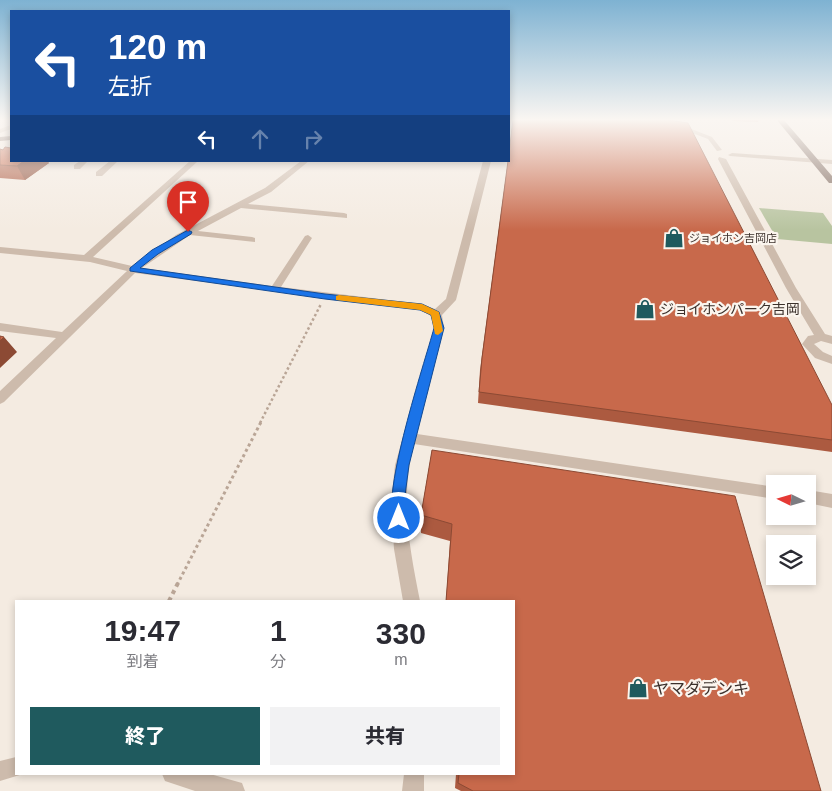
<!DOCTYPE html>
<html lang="ja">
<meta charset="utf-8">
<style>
:root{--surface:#fff;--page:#f2f2f3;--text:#2b2b33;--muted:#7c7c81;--accent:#1f5a5e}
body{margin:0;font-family:Arial,"Noto Sans JP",sans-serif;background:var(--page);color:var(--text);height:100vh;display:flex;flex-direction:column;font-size:19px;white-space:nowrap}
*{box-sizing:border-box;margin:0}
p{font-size:16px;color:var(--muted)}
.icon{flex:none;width:28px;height:28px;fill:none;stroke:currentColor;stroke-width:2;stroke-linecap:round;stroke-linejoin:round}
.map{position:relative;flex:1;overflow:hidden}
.panel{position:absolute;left:15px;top:600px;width:500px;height:175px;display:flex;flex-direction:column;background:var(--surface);border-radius:0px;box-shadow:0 2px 8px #0003}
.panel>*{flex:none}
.guide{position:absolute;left:10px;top:10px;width:500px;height:152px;border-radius:0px;box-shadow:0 2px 8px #0003;background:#1a4fa0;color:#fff;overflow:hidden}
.needle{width:32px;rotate:275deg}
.tools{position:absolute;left:766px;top:475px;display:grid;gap:10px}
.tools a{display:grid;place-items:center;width:50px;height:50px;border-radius:0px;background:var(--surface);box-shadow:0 2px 8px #0003;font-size:25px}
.pin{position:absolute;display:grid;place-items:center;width:42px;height:42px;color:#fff;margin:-51px -21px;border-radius:50% 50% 50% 0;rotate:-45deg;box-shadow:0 0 5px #0007}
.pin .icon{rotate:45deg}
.me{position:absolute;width:55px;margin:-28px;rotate:0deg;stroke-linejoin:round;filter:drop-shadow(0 0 4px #0008)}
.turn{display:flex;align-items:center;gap:18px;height:105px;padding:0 15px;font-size:22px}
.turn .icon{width:65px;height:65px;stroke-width:2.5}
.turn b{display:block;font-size:35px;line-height:42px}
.lanes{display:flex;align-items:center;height:48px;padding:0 15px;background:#0003;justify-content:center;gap:25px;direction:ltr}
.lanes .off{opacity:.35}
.eta{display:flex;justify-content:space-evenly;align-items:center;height:85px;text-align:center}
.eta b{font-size:30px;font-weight:800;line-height:35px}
.primary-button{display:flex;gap:10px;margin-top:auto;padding:10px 15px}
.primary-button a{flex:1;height:58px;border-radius:0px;background:var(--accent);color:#fff;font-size:20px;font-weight:800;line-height:58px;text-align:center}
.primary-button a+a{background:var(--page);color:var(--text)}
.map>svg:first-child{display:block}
</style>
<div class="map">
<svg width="832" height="791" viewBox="0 0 832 791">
<rect width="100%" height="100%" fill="#f4ebe1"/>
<path fill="#b8c4a0" d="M759,208L823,213L832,226V244L777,239Z"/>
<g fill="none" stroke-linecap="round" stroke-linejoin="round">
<path stroke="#b9a596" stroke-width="2.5" stroke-dasharray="2.5 2.5" stroke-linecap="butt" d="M260,423L321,304"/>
<path stroke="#b9a596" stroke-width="3" stroke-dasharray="3 3" stroke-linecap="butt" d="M177,585L261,422"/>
<path stroke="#b9a596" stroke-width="4" stroke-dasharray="4 4" stroke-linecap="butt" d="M169,601L178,583"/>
<path fill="#cdbbac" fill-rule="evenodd" d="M676,123L712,137L722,150L717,151L708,139L674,126L673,125Z
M11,125V129L0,133V129Z
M732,153L832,160V164L730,156L728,155Z
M719,157L726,159L796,288L825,334L832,336V344L821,341L814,344L823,352L832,356V364L815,358L802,344L808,336L814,335L786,288L718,159Z
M80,161H88L80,169H74V165Z
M110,161H118L102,176H96V172Z
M190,161H198L93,257L132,266L176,235L265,188L301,161H309L271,192L248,204L344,213L347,214V218L241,208L198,231L252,237L255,238V242L190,235L142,268L272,286L305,236L308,235L312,238L281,287L422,304L435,309L446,299L483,161H491L456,300L442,315L444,328L417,434L775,487V499L414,444C400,500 409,545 420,601H403L394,549L391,503L395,465L434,328L431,316L420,310L135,273L4,402L0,404V391L56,338L0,331V323L62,332L127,271L90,262L0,253V247L84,255Z
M808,490L832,494V508L808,503Z
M16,757V774H23L0,781V761Z
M162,774H210L242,783L245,791H195L165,781Z
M404,774H424V791H402Z"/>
<path fill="#7d675c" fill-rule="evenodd" d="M776,119H783L832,176V183H829Z
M11,136V140L0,141V137Z"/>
</g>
<path fill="#ac5a40" d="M732,119H759L758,122L733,121Z
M0,149L49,163L25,180L0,178Z
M508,161L832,405V452L478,403L480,370Z
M432,450L821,791H461L455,788L456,774H514V601H446L450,541L421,533V515Z"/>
<path fill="#8c4a34" d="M24,161H48L49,163L25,180L17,166Z
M4,337L17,352L0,368V341Z"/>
<path fill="#c8694b" stroke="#8c4a34" d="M513,119H661L688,123L832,405V440L479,392L482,358L508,161H509V153Z
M5,147L11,148V161H24L17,166L0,165V149L3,150Z
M0,336L4,337L0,341Z
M432,450L735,496L821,791H473L458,783L459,774H514V601H446L452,524L421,515Z"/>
<linearGradient id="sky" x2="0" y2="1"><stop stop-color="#7eb2d2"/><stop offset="0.52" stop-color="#faf6f2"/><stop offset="1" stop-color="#faf6f2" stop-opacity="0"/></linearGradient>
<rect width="832" height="230" fill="url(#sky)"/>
<path fill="#1a73e8" stroke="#114b97" d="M188,230L192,232L191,234L158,254L140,268L325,294L422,304L439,312L444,328L409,465L404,503L406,518L404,523L399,525L394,523C381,493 424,365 434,328L431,315L420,310L325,299L130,271V268L152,250Z"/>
<path fill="#f59e0b" d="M339,295L422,304L439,312L443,331L438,335L435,334L431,315L420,310L336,300V296Z"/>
<defs>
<symbol id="shop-bare" viewBox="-9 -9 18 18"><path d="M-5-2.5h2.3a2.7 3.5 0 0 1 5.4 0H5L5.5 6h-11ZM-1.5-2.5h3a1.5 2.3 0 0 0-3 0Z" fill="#1f5a5e" stroke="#fbf5ee" stroke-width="2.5" paint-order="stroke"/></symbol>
</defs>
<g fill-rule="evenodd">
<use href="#shop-bare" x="660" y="224" width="28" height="28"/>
<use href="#shop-bare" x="631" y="295" width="28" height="28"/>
<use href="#shop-bare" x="624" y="674" width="28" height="28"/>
</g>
<g text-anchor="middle" stroke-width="4.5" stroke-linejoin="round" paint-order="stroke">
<g font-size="11" fill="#3b302b" stroke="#fbf5ee" text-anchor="start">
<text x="689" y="242">ジョイホン吉岡店</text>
</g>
<g font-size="14" fill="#3b302b" stroke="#fbf5ee" text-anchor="start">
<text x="660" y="314">ジョイホンパーク吉岡</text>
</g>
<g font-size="16" fill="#3b302b" stroke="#fbf5ee" text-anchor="start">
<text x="653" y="694">ヤマダデンキ</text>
</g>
</g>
</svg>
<div class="tools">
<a><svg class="needle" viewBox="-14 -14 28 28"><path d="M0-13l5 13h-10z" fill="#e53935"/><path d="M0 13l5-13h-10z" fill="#7c7c81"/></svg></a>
<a><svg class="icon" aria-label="layers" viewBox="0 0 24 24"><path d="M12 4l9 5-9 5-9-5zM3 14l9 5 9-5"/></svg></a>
</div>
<div class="pin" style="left:188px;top:232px;background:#d93025"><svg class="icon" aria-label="arrive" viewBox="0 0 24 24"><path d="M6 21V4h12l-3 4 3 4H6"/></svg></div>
<svg class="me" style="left:399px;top:518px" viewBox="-20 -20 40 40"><circle r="17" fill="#1a73e8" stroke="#fff" stroke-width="3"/><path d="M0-11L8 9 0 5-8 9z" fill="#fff"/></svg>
<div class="guide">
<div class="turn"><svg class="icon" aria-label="left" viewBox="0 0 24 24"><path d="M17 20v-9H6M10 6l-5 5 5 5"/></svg><div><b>120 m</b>左折</div></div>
<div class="lanes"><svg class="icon" aria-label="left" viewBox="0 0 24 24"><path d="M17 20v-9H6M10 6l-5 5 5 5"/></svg><svg class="icon off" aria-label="ahead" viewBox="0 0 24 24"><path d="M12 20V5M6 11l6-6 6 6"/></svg><svg class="icon off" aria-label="right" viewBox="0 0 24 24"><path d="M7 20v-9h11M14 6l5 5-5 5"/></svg></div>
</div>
<section class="panel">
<div class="eta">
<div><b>19:47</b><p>到着</p></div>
<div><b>1</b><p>分</p></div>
<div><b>330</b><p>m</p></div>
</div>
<div class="primary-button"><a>終了</a><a>共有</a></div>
</section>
</div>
